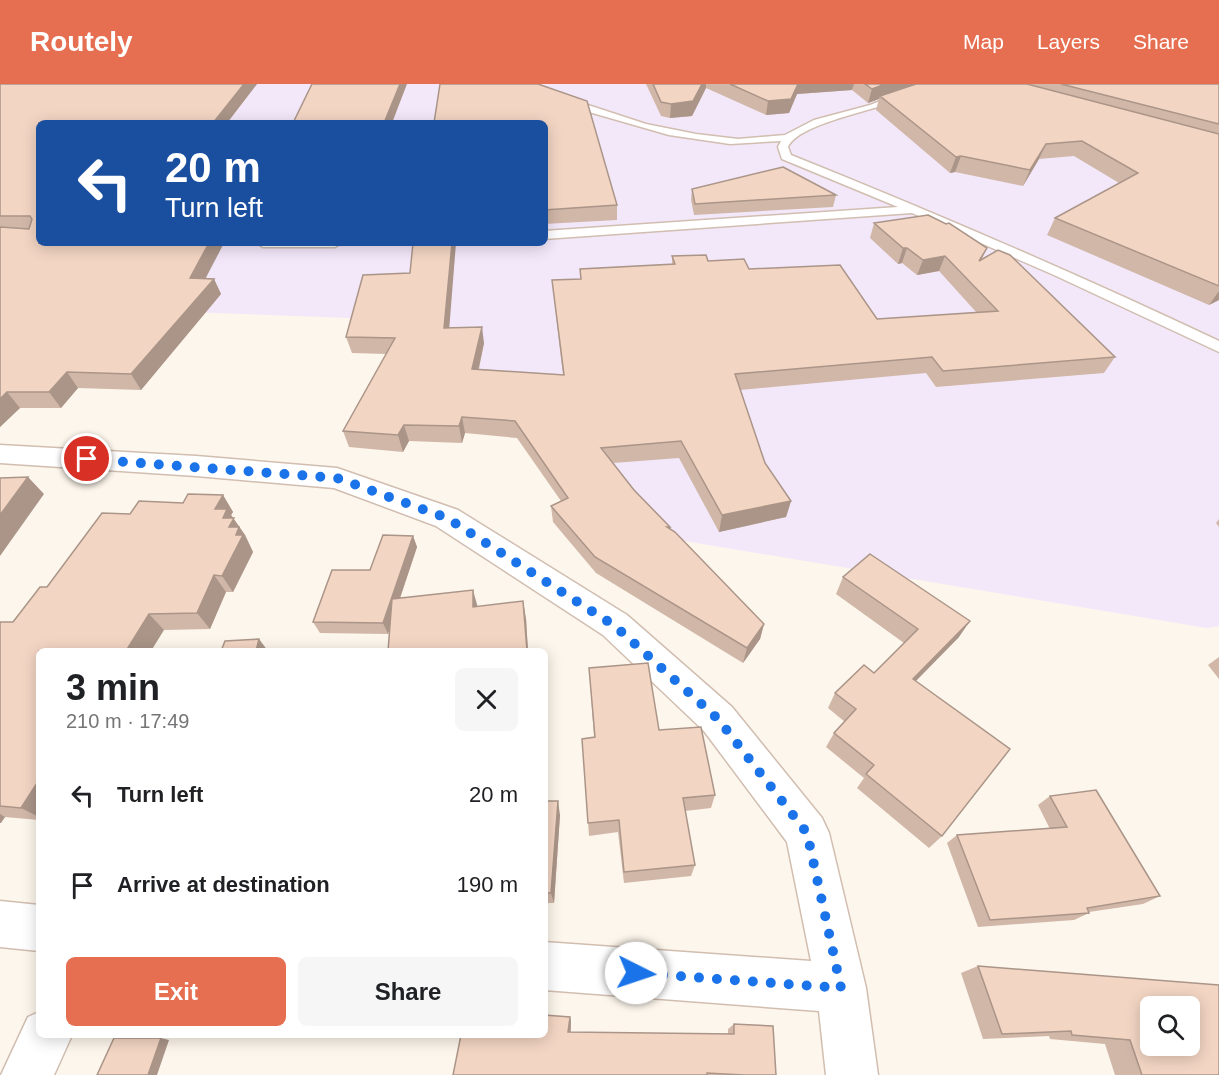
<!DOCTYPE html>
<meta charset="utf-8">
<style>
:root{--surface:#fff;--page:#f6f6f6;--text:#202124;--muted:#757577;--accent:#e76f51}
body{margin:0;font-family:Arial,sans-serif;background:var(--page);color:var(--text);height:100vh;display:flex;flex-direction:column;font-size:22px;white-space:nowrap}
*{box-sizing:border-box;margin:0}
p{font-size:20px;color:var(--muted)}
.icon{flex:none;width:33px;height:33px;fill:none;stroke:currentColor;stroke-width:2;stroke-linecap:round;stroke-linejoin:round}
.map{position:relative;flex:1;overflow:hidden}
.side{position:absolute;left:36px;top:564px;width:512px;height:390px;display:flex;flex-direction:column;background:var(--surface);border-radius:9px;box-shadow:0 3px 15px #0003}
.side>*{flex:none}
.guide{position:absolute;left:36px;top:36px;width:512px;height:126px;border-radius:9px;box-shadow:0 3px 15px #0003;background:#1a4fa0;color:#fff;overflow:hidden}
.tools{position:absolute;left:1140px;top:912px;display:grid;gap:12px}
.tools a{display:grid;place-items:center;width:60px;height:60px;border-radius:9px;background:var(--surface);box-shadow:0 3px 15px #0003;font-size:30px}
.pin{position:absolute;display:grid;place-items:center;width:51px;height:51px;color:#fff;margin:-26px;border:3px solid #fff;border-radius:50%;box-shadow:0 2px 6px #0007}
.me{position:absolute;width:66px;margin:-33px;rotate:94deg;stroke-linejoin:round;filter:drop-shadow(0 0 4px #0008)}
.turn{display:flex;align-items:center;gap:21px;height:126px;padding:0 30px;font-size:27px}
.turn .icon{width:78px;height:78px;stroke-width:2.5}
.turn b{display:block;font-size:42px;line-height:51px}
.round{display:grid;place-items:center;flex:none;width:63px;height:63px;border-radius:9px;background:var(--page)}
.headline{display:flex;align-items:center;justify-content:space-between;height:102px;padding:0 30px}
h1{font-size:36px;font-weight:700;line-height:45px}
.cta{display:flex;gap:12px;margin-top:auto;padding:12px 30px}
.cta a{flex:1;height:69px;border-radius:9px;background:var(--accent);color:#fff;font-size:24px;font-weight:700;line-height:69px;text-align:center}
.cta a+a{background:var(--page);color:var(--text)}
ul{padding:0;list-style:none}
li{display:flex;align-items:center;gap:18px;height:90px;padding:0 30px}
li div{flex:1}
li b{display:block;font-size:22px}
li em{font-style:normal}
header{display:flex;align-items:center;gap:36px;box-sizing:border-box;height:84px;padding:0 30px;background:var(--accent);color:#fff}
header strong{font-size:28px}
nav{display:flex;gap:33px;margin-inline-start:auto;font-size:21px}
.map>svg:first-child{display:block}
</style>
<header>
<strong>Routely</strong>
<nav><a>Map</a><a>Layers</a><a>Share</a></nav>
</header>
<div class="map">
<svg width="1219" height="991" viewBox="0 0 1219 991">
<rect width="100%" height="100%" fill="#fdf6ec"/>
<path fill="#f3e8fa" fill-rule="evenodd" d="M0,0H1219V542L1207,544L619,446L431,237L0,221ZM39,39H544V159H39Z"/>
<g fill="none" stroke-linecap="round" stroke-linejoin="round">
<defs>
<path id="service" d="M512,0H524L646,40L696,50L738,55L785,51L814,36L870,21L925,0H937C907,23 801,34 788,63L791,71C935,129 1078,190 1219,257V268L1054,191L912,129L544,155V147L898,123L782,75L778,63L781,57L730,60L669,51L589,28Z
M257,159H341L335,163H263Z"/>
<path id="minor" d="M0,361L196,372L337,384L458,426L627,531L732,623L822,734L829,749L866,904L878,991H826L819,927L544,906V858L811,877L787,758L704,647L603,551L436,442L334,404L196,392L0,379Z
M0,817L39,821V867L0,863Z
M39,928V951H72L54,991H1L28,933Z"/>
</defs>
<use href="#service" stroke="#d1beb0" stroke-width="3"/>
<use href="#minor" stroke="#d1beb0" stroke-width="3"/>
<use href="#service" fill="#fff" fill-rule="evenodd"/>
<use href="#minor" fill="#fff" fill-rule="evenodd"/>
</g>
<path fill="#d1b7a8" d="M0,0H257L227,39H39L205,194L214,195L221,210L141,306L78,304L61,324H20L0,343Z
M646,0H1219V216L1209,221L1047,151L1055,134L1119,99L1074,72L1039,75L1023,102L955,88L950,89L876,26L879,15L868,19L852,6L797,10L789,29L766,31L706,4L692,32L670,34L661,32Z
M544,39L617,121V136L544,140Z
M692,105L836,111L833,123L694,131L691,116Z
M874,139L987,164L982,175L1115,273L1104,289L936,303L926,289L740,306L765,379L791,417L786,433L719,448L679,374L613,379L634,406L670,443V445L764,540L760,555L743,579L596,489L553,438L551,422L561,417L517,354L465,349L462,359L409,357L403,368L349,363L343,347L386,270L352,269L346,253L449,244L484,259L479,285L563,291L552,196L580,195V185L672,180V172L708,177L749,185L877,235L977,229L939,187L917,191L902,179L898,180L870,154Z
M223,411L233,428L231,431L245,451L253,468L233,508H226L210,545L164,546L39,567V736L5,733L0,739V538H13L47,503L130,430Z
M1219,435V443L1216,439Z
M413,452L417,463L400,514L477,522L526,534L528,567H388L390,544L388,550L320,549L313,538L370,486Z
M843,493L959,553L916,597L942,752L929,764L857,704L864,694L826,663L834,649L845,638L828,624L835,609L874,589L904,559L836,510Z
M1219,573V595L1208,581Z
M589,584L659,646L715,711L711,724L685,727L695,781L691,792L624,799L618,748L589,752L582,655L594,653Z
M1050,712L1160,812L1143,820L1089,828V829L1074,836L978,843L947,759L957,751L1050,745L1038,721Z
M544,717L560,731L554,819H544Z
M978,882L1219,991H1115L1105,960L1050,955L1049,952L983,955L961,889Z
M570,933L571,938V948L728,950V945L734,940L776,991H453Z"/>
<path fill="#aa9588" d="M244,0H257L227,39H213Z
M400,0H407L392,39H384Z
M702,0H706V4L692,32L670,34L671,20Z
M798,0H854L852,6L797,10L789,29L766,31L768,17Z
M885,0H919L880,12L879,15L868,19L872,5Z
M1046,60L1039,75L1023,102L1030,86Z
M961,72L955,88L950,89L956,73Z
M209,159H224L198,209L190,194Z
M452,159H456L448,260L444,244Z
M903,164H907L902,179L898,180Z
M945,172L939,187L917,191L923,176Z
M214,195L221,210L141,306L131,290Z
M1219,207V216L1209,221Z
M482,243L484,259L475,301L472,285Z
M67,288L78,304L61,324L49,308Z
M7,308L20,324L0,343V315Z
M462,333L465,349L462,359L459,342Z
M404,341L409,357L403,368L398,351Z
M28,393L44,410L0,472V431Z
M223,411L233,428L231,431L245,451L253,468L233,508L222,492L215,425Z
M791,417L786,433L719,448L722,431Z
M413,452L417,463L388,550L383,539Z
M214,491L226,508L210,545L197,529Z
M473,506L478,524L473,523Z
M523,517L526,534L528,567H527Z
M149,530L164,546L151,567H126Z
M970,537L959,553L903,610L913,595Z
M764,540L760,555L743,579L747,564Z
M259,555L268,567H256Z
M39,696V733L21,724Z
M558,717L560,731L554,819L551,809Z
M0,730L5,733L1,739H0Z
M570,933L571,938L570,952L568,948Z
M161,954L169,956L157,991H148Z"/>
<path fill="#f3d5c3" stroke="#aa9588" stroke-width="1.5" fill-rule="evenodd" d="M0,0H244L213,39H39V159H209L190,194L214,195L131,290L67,288L49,308H7L0,315V143L29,145L32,135L30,132H0Z
M312,0H400L384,39H293Z
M440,0H538L587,17L617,121L544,126V39H434Z
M653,0H702L693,17L671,20L661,18Z
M730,0H798L791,15L768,17Z
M865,0H885L872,5Z
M916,0H1027L1219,50V202L1055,134L1138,89L1082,57L1046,60L1030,86L961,72L956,73L880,12Z
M1061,0H1219V40Z
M783,83L836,111L695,120L692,105Z
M928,131L946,140L949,139L987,164L979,177L998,166L1010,171L1115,273L943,287L932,273L735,290L765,379L791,417L722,431L681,357L601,364L634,406L670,443H667L675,448L764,540L747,564L595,473L551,422L568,414L515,337L462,333L459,342L404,341L398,351L343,347L395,254L346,253L363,191L410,189L413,159H452L444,244L482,243L472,285L564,291L552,196L581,195L580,185L675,180L672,172L706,171L708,177L744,175L749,185L840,181L877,235L998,227L945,172L923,176L907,164H903L874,139Z
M28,393L0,431V394Z
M188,410L223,411L215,425H227L223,434H234L229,443H239L236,451H243L222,492L214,491L197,529L149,530L126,567H39V696L21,724L0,722V538H13L40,503H47L102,429L130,430L139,417L183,419Z
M383,451L413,452L383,539L313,538L332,486H370Z
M870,470L970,537L913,595L1010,665L942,752L866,690L874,681L834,649L856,625L835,609L864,581L874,589L918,545L843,493Z
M473,506V523L523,517L527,567H388L392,515Z
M259,555L256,567H221L225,557Z
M648,579L659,646L701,643L715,711L683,714L695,781L624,788L619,736L588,739L582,655L595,653L589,584Z
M1096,706L1160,812L1087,824L1089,829L990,836L957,751L1067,743L1050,712Z
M544,717H558L551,809H544Z
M978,882L1219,901V991H1142L1130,956L1072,951L1071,947L1002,950ZM1150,922H1190V962H1150Z
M544,931L570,933L568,948L734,950V940L773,942L776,991H744L707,989V991H453L461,951H544Z
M114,954H161L148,991H97Z"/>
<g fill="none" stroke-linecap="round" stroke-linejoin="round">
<path stroke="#1a73e8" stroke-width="10" stroke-dasharray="0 18" d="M87,375L337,394L447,434L615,542L718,635L807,749L841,904L636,889"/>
</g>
</svg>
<div class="tools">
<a><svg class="icon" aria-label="search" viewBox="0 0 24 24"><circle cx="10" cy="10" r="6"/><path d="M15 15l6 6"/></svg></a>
</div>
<div class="pin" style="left:87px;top:375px;background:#d93025"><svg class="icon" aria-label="arrive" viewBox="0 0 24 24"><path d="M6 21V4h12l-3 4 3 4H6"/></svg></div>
<svg class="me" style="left:636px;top:889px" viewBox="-20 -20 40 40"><circle r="19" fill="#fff"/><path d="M0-13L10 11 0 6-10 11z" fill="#1a73e8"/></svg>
<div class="guide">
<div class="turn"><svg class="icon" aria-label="left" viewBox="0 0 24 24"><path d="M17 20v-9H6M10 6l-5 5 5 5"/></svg><div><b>20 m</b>Turn left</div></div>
</div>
<section class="side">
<div class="headline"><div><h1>3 min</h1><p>210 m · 17:49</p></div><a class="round"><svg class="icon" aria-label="close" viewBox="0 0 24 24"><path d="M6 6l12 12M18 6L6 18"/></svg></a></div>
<ul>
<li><svg class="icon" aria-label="left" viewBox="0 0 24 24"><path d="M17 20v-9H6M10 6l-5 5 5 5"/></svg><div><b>Turn left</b></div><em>20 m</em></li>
<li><svg class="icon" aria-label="arrive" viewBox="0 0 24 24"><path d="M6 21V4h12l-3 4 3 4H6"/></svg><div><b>Arrive at destination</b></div><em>190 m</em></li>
</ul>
<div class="cta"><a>Exit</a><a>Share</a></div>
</section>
</div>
